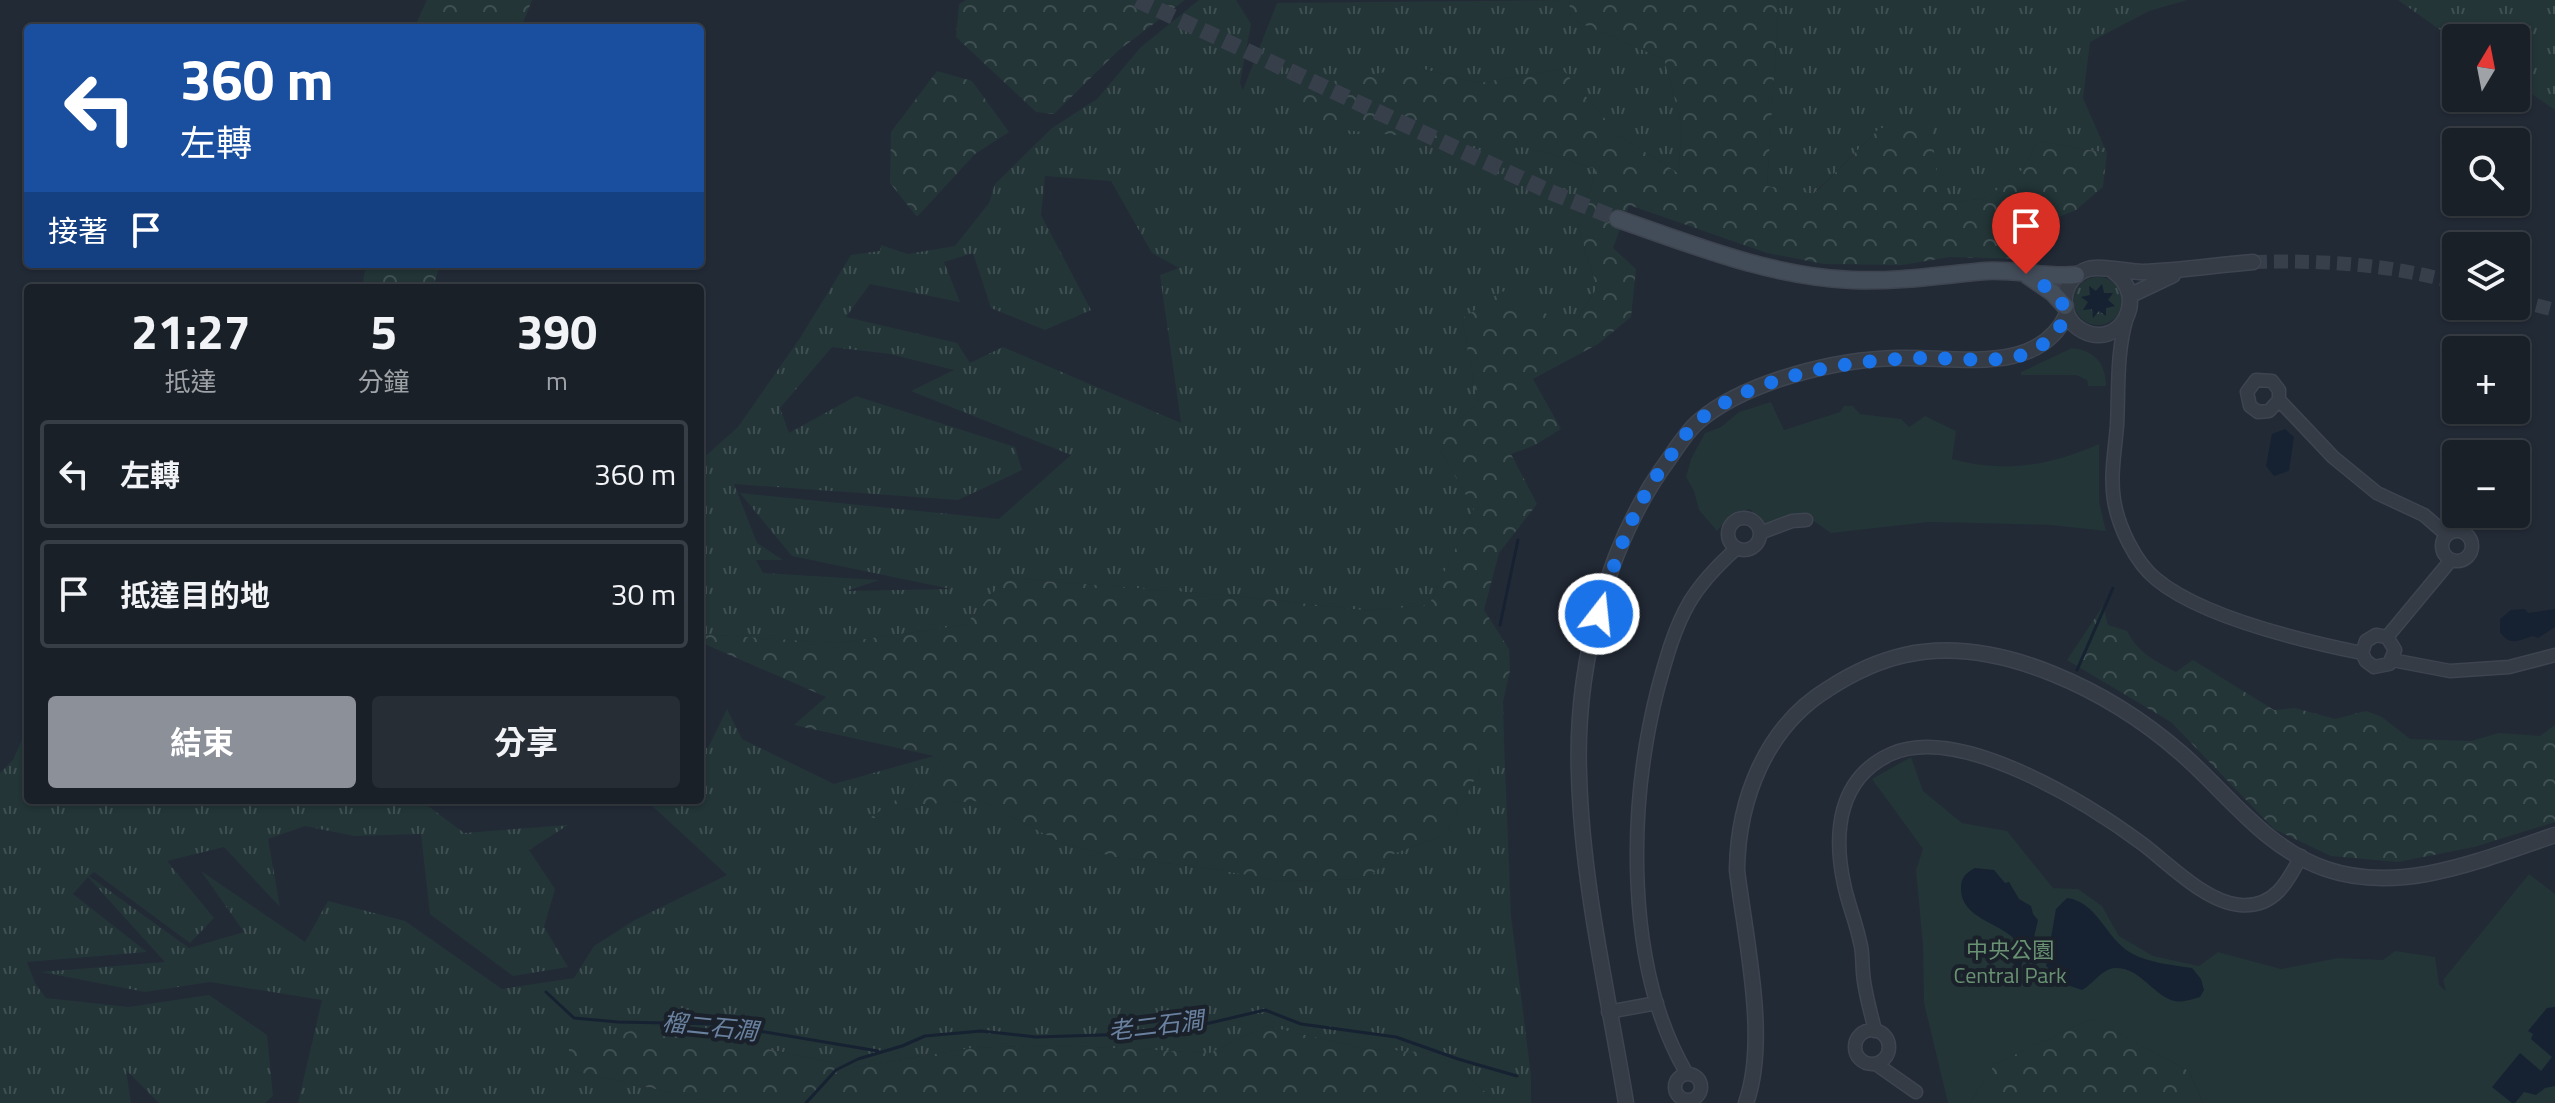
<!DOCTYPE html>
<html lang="zh-TW">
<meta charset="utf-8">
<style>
:root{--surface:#1a2028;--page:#272d34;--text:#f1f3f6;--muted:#9fa3a8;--line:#383e45;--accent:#8c9099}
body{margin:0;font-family:"Titillium Web","Noto Sans TC",sans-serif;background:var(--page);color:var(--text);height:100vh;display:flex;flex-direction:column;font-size:30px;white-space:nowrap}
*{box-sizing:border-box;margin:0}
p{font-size:26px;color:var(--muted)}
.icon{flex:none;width:44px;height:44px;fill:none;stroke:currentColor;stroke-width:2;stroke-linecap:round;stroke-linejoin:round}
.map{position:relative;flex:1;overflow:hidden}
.side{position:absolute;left:24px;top:284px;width:680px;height:520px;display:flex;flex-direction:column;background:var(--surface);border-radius:8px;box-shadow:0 2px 6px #0004,0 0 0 2px var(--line)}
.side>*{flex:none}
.hud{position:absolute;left:24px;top:24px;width:680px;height:244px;border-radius:8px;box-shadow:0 2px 6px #0004,0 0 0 2px var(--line);background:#1a4fa0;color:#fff;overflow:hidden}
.needle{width:52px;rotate:10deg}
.buttons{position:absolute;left:2442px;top:24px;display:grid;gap:16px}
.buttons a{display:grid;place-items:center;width:88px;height:88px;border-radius:8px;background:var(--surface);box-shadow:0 2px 6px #0004,0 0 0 2px var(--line);font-size:40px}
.pin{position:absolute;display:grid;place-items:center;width:68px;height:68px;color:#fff;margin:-82px -34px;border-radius:50% 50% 50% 0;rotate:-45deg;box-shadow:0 0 8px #0007}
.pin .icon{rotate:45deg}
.me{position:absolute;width:88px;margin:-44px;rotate:16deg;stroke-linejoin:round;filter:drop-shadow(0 0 6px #0008)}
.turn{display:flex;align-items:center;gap:28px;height:168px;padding:0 24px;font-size:36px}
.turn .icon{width:104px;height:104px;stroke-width:2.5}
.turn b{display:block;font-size:56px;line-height:68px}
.then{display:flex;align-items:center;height:76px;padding:0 24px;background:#0003;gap:16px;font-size:30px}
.eta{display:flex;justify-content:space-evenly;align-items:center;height:136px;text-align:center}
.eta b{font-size:48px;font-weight:700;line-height:56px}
.cta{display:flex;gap:16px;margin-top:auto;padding:16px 24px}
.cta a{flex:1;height:92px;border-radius:8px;background:var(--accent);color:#fff;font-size:32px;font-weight:700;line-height:92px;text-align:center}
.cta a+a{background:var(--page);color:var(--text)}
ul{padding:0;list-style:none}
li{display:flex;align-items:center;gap:24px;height:108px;margin:0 16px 12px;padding:0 8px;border:4px solid var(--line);border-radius:8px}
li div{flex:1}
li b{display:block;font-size:30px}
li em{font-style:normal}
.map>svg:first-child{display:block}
</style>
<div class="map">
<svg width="2555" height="1103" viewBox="0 0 2555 1103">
<defs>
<pattern id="grass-tufts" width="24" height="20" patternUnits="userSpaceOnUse" patternTransform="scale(2)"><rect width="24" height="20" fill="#233537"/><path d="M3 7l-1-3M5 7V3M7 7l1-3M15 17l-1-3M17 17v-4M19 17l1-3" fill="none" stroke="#405052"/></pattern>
<pattern id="forest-crowns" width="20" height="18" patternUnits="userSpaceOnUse" patternTransform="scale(2)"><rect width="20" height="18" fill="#233537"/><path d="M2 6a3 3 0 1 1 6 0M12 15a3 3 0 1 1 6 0" fill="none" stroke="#405052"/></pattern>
</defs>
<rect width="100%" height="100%" fill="#222a36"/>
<path fill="url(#grass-tufts)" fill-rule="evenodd" d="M1199,0H1236L1251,24L1240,83L1243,90L1277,3L1569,0L1571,19L1664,59L1682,126L1678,173L1621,137L1562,69L1479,83L1415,67L1529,148L1596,169L1578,226L1597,288L1572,327L1502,292L1462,319L1478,403L1435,441L1474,509L1429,605L1370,611L1249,597L1006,578L965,625L837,643L700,634V461L738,427L800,338L851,255L880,251L881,245L908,254L955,246L989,203L995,184L1052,128L1097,99L1141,47ZM1045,176L1111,181L1152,253L1179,268L1160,275L1181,423L1003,347L970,363L957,343L846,317L870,284L960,302L944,262L973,253L991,308L1045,330L1091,310L1041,215ZM832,347L890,354L954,370L911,391L1071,455L999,519L740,493L792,556L951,589L846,591L879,580L763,573L756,560H783L757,543L734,484L958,500L1022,470L1015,447L856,396L789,433L780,408Z
M1779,0H2187L2149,11L2090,42L2083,98L2107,153L2038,141L2022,170L1987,198L1939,204L1880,128L1813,194L1767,186Z
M2398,0H2555V110L2516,83V38H2456V41Z
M2074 301a24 24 0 1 1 48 0a24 24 0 1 1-48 0Z
M727,709L742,739L834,784L934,756L945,766L870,819L928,804L982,801L1060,842L1115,857L1215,869L1278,881L1367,879L1395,853L1445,835L1485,760L1504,742L1511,916L1531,1076V1103H1498L1439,1053L1367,1049L1266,1026L1210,1053L1054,1045L973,1048L853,1067L655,1025L569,1070L719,1103H298L322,1000L210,982L145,992L41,972L165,962L88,877L73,894L147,952L27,962L35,983L46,998L129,1007L209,995L267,1035L273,1096L265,1103H159L126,1070L131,1103H0V773L13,760L28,726V800H420L464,833L568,825L529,850L555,889L544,927L568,967L513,976L430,914L421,834L354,836L305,826L268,839L280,907L224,847L167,861L214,918L190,943L94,872L89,876L189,948L244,932L201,871L305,942L328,901L405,921L502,989L574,978L594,946L635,920L727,875L646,800H700V747L708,748Z"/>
<path fill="url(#forest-crowns)" d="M427,0H532L521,28H414Z
M966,0H1185L1119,50L1054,114L1036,112L956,37L959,4Z
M1569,0H1779L1767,186L1814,194L1880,128L1931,126L1940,204L1987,198L2022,170L2038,141L2107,153L2103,187L2076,210L2041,224L2029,259L1950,257L1902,265L1824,264L1767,253L1629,205L1613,248L1636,269L1631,317L1598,344L1533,379L1561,429L1535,445L1511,454L1537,504L1499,553L1484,610L1509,649L1510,670L1503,702L1504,742L1485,760L1445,835L1395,853L1367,879L1278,881L1215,869L1115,857L1060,842L982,801L928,804L867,820L945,766L934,756L794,725L826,697L700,642V634L837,643L965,625L1006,578L1249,597L1370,611L1429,605L1474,509L1435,441L1478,403L1462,319L1502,291L1572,327L1597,288L1578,226L1596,169L1529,148L1313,127L1282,90L1415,67L1479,83L1562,69L1621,137L1678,173L1682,126L1664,59L1571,19Z
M937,71L972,81L1009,132L975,154L917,217L890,183L891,132Z
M366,264H440L433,288H362Z
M2103,606L2108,625L2127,631C2138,653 2155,661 2176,672L2193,660L2274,710L2295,708L2335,719L2366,711L2382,717L2410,739L2471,741L2499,733L2540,736L2555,725V822L2474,847L2398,862L2331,856L2274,829L2171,722L2067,660Z
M2091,1018L2189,1071L2203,1103H1970L1994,1064Z
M655,1025L853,1067L973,1048L1054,1045L1210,1053L1266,1026L1367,1049L1439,1053L1498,1103H719L569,1070V1046Z"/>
<path fill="#233537" d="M2072,348C2094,351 2106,362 2106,386H2088L2087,380L2076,375H2021V372Z
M1771,402L1784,430L1840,412L1844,406H1853L1860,414L1901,419L1909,427L1925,416L1956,431L1952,459C2004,473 2049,466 2099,444V502L2106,531L2051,525L1929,522L1831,533L1802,513L1764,524L1750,509L1728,518L1717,531L1699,510L1694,491L1686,477L1691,459L1705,433L1721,427L1739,412Z
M1911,757L1923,791L1962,823L2007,831L2053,888L2078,889L2102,906L2119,936L2153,956L2199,966L2218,952L2281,969L2338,958L2383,960L2395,951L2435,957L2439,985L2446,991L2443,980L2529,874L2555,894V1103H2203L2189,1071L2091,1019L1995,1064L1970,1103H1948L1924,1003L1923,946L1916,870L1923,849L1872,779Z"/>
<path fill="#162232" d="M2102,284L2104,293H2113L2108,300L2115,306L2106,308V316L2099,311L2093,318L2092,309L2083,310L2088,302L2081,297L2090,295L2089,286L2096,291Z
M2285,429L2294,437L2289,471L2274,476L2266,466L2272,434Z
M2525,609L2528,613L2555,609V627L2538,638L2533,636C2519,640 2510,647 2500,632V619L2511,610Z
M1975,868L1994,870L2005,883L2009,882L2019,899L2031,906L2033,914L2038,920L2031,950L2024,957L2021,967L2012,963L2014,939C2000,923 1960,918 1961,888C1961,877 1966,873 1975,868Z
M2067,898C2098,902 2105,938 2131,953C2149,963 2172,965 2192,968L2201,979L2204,990L2200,997C2192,999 2182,1003 2175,1001C2153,996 2140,966 2114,968C2101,970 2093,984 2082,990L2070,986L2046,966L2056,909Z
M2555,1007V1086L2545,1088L2536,1095L2524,1092L2515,1103H2512L2492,1087L2520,1053L2541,1071L2552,1057L2531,1039L2533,1034L2528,1031L2547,1008Z"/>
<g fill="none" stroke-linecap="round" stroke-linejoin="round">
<path stroke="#162232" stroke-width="3" d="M1500,625L1518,540
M2077,670L2113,588
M546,992L574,1018L618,1022L717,1024L878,1051
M806,1103L836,1070L858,1059L902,1046L925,1036L981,1031L1036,1037L1135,1034L1197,1026L1265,1010L1301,1024L1396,1037L1458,1059L1517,1076"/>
<path stroke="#373f4b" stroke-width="14" stroke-dasharray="14 7" stroke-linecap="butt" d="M2253,262C2321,260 2390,264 2456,283
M2516,300L2555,310"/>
<path stroke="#373f4b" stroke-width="16" stroke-dasharray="16 8" stroke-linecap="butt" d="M1137,0L1548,191L1618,219"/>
<defs>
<path id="minor" d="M2127,317C2116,353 2119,390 2117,426C2115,450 2110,476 2114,500C2118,526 2135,562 2156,579C2203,618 2303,641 2362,653L2366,661L2374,667L2389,664L2395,650L2387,637L2376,635L2366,641L2362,653
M2279,400L2269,411L2258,412L2250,406L2247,392L2256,380L2272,381L2279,390V400L2333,457L2377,493L2424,515L2447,535
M1728 534a16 16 0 1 1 32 0a16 16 0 1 1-32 0Z
M2442 546a15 15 0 1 1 30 0a15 15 0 1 1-30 0Z
M1760,533L1792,521L1806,520
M2387,637L2451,560
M2392,660L2450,671L2509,667L2555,655
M1608,1012L1657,1003
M1855 1047a17 17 0 1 1 34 0a17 17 0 1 1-34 0Z
M1875,1031C1871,1012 1864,991 1863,972C1862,962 1863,952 1860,942C1856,922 1848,904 1844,884C1833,833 1838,778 1891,754C1960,723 2089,804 2144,845C2170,865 2206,902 2240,905C2274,908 2288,882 2301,856
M1876,1064L1916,1092
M1675 1087a13 13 0 1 1 26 0a13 13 0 1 1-26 0Z
M1687,1074C1624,967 1628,805 1658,688C1666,659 1674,629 1689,603C1702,581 1719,564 1737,548"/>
<path id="tertiary" d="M2113,271C2150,297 2120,350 2083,331C2056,317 2060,278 2088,269C2100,265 2128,272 2143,272C2179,271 2216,265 2253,262
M2131,295L2173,275
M1626,1103C1608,993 1582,885 1579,774C1575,668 1606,544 1669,459C1678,446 1687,431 1699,421C1746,381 1837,359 1898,358C1955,356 2038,377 2067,314
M1746,1103C1769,1039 1745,938 1737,870C1738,799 1766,727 1828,689C1851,674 1878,661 1905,655C1999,634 2112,693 2181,753C2228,794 2265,848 2326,869C2402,895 2483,859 2555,835"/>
<path id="secondary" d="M1618,219C1693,245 1772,277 1852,280C1898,282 1941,275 1986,271C2016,269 2046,278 2076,275
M2027,275L2053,293L2065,306"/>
</defs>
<use href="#minor" stroke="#3e4550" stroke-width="15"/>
<use href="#tertiary" stroke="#3e4550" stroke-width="17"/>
<use href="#secondary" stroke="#3e4550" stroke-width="19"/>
<use href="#minor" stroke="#353c46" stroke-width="12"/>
<use href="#tertiary" stroke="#353c46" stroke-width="14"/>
<use href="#secondary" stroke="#434c59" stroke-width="16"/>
</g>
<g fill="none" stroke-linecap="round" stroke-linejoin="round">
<path stroke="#1a73e8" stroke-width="14" stroke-dasharray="0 25.2" d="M1599,614C1618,550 1631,510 1671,455C1679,444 1687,431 1697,422C1750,375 1859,358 1928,358C1956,358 1991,363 2019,356C2041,350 2058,334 2067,314C2062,296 2041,283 2026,274"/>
</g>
<g text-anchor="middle" stroke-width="8" stroke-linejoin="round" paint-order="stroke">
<g font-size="22" fill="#699272" stroke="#1a212b">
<text x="2010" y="958">中央公園<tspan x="2010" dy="25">Central Park</tspan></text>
</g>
<g font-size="24" font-style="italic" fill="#6a82a0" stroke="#1a212b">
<text transform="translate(1156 1026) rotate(-7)" y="8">老二石澗</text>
<text transform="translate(710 1027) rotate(6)" y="8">榴二石澗</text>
</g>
</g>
</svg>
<div class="buttons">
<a><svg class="needle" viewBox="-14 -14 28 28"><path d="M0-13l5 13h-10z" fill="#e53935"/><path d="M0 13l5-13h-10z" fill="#9fa3a8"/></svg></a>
<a><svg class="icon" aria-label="search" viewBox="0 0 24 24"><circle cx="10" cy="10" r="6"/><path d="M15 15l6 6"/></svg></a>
<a><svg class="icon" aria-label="layers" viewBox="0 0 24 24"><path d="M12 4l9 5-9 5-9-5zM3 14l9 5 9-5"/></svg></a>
<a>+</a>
<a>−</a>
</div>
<div class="pin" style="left:2026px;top:274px;background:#d93025"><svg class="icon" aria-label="arrive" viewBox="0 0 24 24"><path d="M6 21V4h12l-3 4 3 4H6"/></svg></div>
<svg class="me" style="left:1599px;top:614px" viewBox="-20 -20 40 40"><circle r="17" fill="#1a73e8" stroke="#fff" stroke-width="3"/><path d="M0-11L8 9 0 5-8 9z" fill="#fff"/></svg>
<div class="hud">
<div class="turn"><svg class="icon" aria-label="left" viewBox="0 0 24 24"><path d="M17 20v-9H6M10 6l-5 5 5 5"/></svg><div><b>360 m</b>左轉</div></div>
<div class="then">接著<svg class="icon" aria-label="arrive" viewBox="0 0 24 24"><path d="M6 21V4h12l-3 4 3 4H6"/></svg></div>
</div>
<section class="side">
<div class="eta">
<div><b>21:27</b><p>抵達</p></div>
<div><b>5</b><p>分鐘</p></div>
<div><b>390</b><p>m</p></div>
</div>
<ul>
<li><svg class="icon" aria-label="left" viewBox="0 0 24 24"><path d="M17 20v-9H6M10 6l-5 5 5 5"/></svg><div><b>左轉</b></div><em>360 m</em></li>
<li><svg class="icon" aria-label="arrive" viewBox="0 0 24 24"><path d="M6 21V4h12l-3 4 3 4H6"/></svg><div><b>抵達目的地</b></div><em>30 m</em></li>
</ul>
<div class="cta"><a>結束</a><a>分享</a></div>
</section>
</div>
